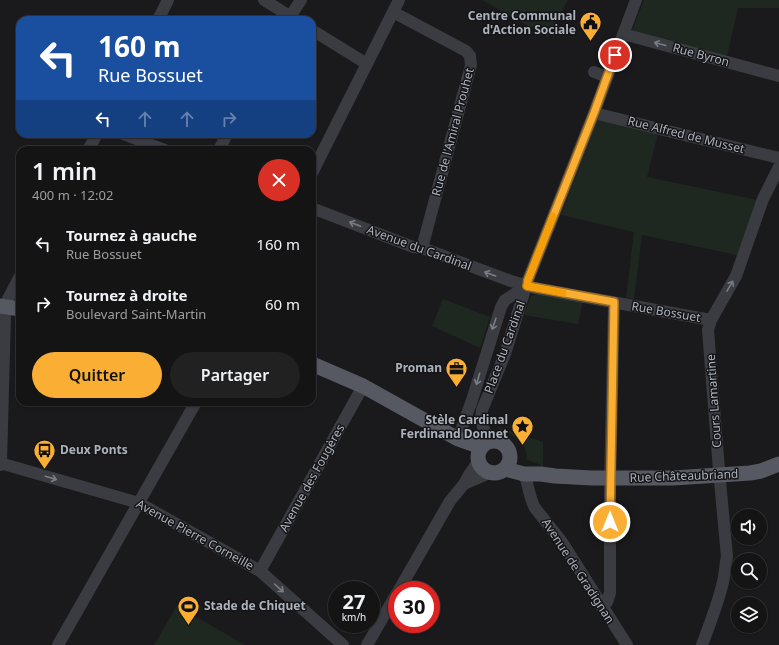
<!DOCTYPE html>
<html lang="fr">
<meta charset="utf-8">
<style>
:root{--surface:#141415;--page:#212122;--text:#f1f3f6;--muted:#9d9ea0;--line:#333334;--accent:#faaf34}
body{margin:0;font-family:"Noto Sans",sans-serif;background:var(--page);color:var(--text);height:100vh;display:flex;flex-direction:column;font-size:15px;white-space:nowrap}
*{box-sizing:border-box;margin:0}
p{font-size:13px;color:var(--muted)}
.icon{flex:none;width:22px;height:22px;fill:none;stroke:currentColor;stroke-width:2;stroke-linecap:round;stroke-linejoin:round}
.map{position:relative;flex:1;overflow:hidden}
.drawer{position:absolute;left:16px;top:146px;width:300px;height:260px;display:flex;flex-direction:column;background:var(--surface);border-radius:12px;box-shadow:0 1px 3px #0004,0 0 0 1px var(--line)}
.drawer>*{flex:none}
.hud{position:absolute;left:16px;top:16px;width:300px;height:122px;border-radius:12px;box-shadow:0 1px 3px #0004,0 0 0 1px var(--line);background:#1a4fa0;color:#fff;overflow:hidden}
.fabs{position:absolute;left:731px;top:509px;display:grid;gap:8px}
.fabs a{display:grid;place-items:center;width:36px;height:36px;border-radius:50%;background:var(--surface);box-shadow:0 1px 3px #0004,0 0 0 1px var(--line);font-size:20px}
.speed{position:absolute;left:328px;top:581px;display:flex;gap:8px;font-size:20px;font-weight:700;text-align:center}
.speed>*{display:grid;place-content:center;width:52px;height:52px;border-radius:50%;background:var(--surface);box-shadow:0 1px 3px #0004,0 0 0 1px var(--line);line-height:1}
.speed small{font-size:10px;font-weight:400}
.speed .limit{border:6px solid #d22;background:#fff;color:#111}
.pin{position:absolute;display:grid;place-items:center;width:34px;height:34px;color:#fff;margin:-17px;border:2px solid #fff;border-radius:50%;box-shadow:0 1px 4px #0007}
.me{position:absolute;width:44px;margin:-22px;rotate:0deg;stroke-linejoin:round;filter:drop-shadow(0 0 3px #0008)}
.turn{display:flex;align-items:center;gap:14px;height:84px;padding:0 16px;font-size:18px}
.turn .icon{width:52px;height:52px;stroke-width:2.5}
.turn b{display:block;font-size:28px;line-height:34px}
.lanes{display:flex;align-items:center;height:38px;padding:0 16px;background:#0003;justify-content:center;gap:20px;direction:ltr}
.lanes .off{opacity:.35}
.round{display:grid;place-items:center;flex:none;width:42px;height:42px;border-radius:21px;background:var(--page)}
.headline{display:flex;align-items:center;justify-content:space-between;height:68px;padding:0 16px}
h1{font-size:24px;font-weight:600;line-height:30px}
.button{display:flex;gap:8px;margin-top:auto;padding:8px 16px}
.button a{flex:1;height:46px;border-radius:24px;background:var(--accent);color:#111;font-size:16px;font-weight:600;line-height:46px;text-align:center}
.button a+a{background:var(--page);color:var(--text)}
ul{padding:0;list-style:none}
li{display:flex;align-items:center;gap:12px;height:60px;padding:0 16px}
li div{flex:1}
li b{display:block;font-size:15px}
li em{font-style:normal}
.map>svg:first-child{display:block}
</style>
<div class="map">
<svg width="779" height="645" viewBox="0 0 779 645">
<rect width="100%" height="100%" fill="#1a1a1c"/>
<path fill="#1f2820" d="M482,0H568L548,37Z
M644,0H779V8H738L727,56L632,31Z
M598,119L658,133L647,177L757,200L737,255L642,235L634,299L626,298L634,232L561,215Z
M538,294L583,301L578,324L524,315L531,296Z
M443,299L490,317L480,348L432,326Z
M497,427L543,442V466L526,459C530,449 517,437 508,433C504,431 500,432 497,427Z
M177,606L245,645H154Z"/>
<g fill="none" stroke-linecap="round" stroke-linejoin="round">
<path stroke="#3b3c42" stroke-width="12" d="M264,0L296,20
M393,12L399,0
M158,20L168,0
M288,20L301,0
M312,30L367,64
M623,34L779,76
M594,72L607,77
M594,113L779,158
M123,134L165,150
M88,150L97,134
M219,150L227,134
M312,173L393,12L466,51L470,56L471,65L422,248
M312,208L413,247L422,248L511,281L535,288L711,320
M458,439L472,400L501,307L505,300L527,286
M491,441L485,432L481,421L482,410L505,354L528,280L594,113L636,0
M0,463L139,503L260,571L343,645
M0,465L1,463L5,314L8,299L20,276
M524,474C529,485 529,498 535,508L562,542L627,645
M464,484L489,473
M260,571L363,386
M399,590L450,501L464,484L469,475L478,462
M601,606L607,602L610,593V488L614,302
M58,645L196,402
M367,645L397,593
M702,645C710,624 718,603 723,582C725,574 725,565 727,557L719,470L708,330L711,320L736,276L763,199L779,167"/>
<path stroke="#565961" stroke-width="15" d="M0,306L20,309
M312,364L363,386L458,439L481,447
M478 457a16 16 0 1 1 32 0a16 16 0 1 1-32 0Z
M505,469L524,474H541L555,476L592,478H673L750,473L761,471L779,464"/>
</g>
<defs><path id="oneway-shaft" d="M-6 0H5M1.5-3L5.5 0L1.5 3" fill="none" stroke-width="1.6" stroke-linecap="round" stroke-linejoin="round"/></defs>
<g stroke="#797d85">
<use href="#oneway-shaft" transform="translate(660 44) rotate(-165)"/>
<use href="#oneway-shaft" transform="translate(355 224) rotate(-159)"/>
<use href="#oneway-shaft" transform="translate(490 274) rotate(-160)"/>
<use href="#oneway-shaft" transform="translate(730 286) rotate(-60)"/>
<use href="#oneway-shaft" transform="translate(494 324) rotate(109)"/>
<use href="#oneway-shaft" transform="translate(478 379) rotate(106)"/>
<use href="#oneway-shaft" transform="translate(51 478) rotate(16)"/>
<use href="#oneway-shaft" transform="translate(279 588) rotate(42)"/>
</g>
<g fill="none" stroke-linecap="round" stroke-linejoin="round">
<defs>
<path id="route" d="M610,522L614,302L527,286L528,280L594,113L615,55"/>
</defs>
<use href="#route" stroke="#a27222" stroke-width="10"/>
<use href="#route" stroke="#faaf34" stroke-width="7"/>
<path stroke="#f59e0b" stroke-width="7" d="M553,216L528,280L527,286L563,293"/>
</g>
<defs>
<symbol id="civic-pin" viewBox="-11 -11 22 30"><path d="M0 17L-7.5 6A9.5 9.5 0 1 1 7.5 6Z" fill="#faaf34" stroke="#151517"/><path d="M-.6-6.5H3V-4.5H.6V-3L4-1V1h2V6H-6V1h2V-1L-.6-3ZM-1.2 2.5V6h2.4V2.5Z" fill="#111"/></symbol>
<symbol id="office-pin" viewBox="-11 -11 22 30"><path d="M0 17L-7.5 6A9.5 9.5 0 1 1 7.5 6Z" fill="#faaf34" stroke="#151517"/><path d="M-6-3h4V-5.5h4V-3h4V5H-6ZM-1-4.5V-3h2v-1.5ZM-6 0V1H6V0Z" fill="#111"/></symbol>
<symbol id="sight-pin" viewBox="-11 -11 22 30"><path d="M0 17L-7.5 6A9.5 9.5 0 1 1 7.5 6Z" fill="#faaf34" stroke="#151517"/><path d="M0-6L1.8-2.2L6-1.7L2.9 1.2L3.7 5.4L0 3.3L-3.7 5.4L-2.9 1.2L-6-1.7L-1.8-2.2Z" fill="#111"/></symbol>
<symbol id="bus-pin" viewBox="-11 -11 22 30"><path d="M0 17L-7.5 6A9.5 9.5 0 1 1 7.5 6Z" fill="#faaf34" stroke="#151517"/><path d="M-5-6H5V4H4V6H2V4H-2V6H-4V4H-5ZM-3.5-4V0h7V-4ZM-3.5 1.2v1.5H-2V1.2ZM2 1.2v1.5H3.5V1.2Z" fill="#111"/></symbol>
<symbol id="stadium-pin" viewBox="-11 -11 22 30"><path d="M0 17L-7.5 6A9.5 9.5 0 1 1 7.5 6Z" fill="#faaf34" stroke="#151517"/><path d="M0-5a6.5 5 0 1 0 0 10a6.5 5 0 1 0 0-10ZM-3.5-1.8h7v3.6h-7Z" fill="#111"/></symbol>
</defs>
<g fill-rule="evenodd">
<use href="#civic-pin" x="578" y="10" width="25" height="34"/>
<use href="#office-pin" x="444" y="356" width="25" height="34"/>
<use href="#sight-pin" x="510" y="414" width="25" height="34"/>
<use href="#bus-pin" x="32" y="438" width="25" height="34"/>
<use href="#stadium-pin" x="176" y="594" width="25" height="34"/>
</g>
<g text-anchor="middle" stroke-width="3" stroke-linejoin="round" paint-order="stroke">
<g font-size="12" font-weight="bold" fill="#acb2bc" stroke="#151517" text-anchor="end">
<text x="576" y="20">Centre Communal<tspan x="576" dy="14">d'Action Sociale</tspan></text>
<text x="442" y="372">Proman</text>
<text x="508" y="424">Stèle Cardinal<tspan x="508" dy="14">Ferdinand Donnet</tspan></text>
<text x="60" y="454" text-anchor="start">Deux Ponts</text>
<text x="204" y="610" text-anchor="start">Stade de Chiquet</text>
</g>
<g font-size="12" fill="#acb2bc" stroke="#151517">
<text transform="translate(701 55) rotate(15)" y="4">Rue Byron</text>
<text transform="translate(453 132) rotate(-75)" y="4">Rue de l'Amiral Prouhet</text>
<text transform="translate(686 135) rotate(14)" y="4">Rue Alfred de Musset</text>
<text transform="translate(419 248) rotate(20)" y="4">Avenue du Cardinal</text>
<text transform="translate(666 312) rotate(10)" y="4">Rue Bossuet</text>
<text transform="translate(505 347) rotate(-70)" y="4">Place du Cardinal</text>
<text transform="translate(714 401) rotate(-94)" y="4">Cours Lamartine</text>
<text transform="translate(684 476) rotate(-2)" y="4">Rue Châteaubriand</text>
<text transform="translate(312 478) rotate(-61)" y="4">Avenue des Fougères</text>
<text transform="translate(195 535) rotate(29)" y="4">Avenue Pierre Corneille</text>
<text transform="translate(578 571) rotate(57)" y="4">Avenue de Gradignan</text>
</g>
</g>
</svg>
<div class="fabs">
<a><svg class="icon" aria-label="sound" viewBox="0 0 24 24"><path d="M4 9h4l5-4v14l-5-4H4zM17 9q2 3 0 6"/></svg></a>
<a><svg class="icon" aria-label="search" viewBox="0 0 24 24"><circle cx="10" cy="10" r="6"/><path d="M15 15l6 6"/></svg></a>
<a><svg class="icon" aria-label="layers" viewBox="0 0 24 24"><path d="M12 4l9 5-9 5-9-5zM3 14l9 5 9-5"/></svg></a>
</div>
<div class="speed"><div>27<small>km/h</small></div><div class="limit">30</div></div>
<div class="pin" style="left:615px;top:55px;background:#d93025"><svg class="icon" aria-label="arrive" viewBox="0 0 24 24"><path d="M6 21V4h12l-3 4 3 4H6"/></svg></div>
<svg class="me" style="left:610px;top:522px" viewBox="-20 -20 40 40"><circle r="17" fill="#faaf34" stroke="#fff" stroke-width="3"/><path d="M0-11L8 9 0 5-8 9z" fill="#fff"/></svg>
<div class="hud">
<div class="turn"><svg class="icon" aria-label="left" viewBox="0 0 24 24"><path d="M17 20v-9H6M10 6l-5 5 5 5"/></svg><div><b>160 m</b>Rue Bossuet</div></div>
<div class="lanes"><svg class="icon" aria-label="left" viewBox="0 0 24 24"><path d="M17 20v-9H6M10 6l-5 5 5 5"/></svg><svg class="icon off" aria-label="ahead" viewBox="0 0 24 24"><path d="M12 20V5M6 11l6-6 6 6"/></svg><svg class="icon off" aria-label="ahead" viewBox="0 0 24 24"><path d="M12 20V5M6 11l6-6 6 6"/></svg><svg class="icon off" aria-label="right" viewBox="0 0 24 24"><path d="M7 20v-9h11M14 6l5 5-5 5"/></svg></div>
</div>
<section class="drawer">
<div class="headline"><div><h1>1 min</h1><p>400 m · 12:02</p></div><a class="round" style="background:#d93025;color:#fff"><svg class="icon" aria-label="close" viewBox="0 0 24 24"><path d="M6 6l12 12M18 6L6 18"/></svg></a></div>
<ul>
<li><svg class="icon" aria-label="left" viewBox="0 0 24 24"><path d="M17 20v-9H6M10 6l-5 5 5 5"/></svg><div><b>Tournez à gauche</b><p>Rue Bossuet</p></div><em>160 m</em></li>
<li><svg class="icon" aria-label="right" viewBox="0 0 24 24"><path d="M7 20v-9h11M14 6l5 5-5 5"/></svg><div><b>Tournez à droite</b><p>Boulevard Saint-Martin</p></div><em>60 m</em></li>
</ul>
<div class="button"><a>Quitter</a><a>Partager</a></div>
</section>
</div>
